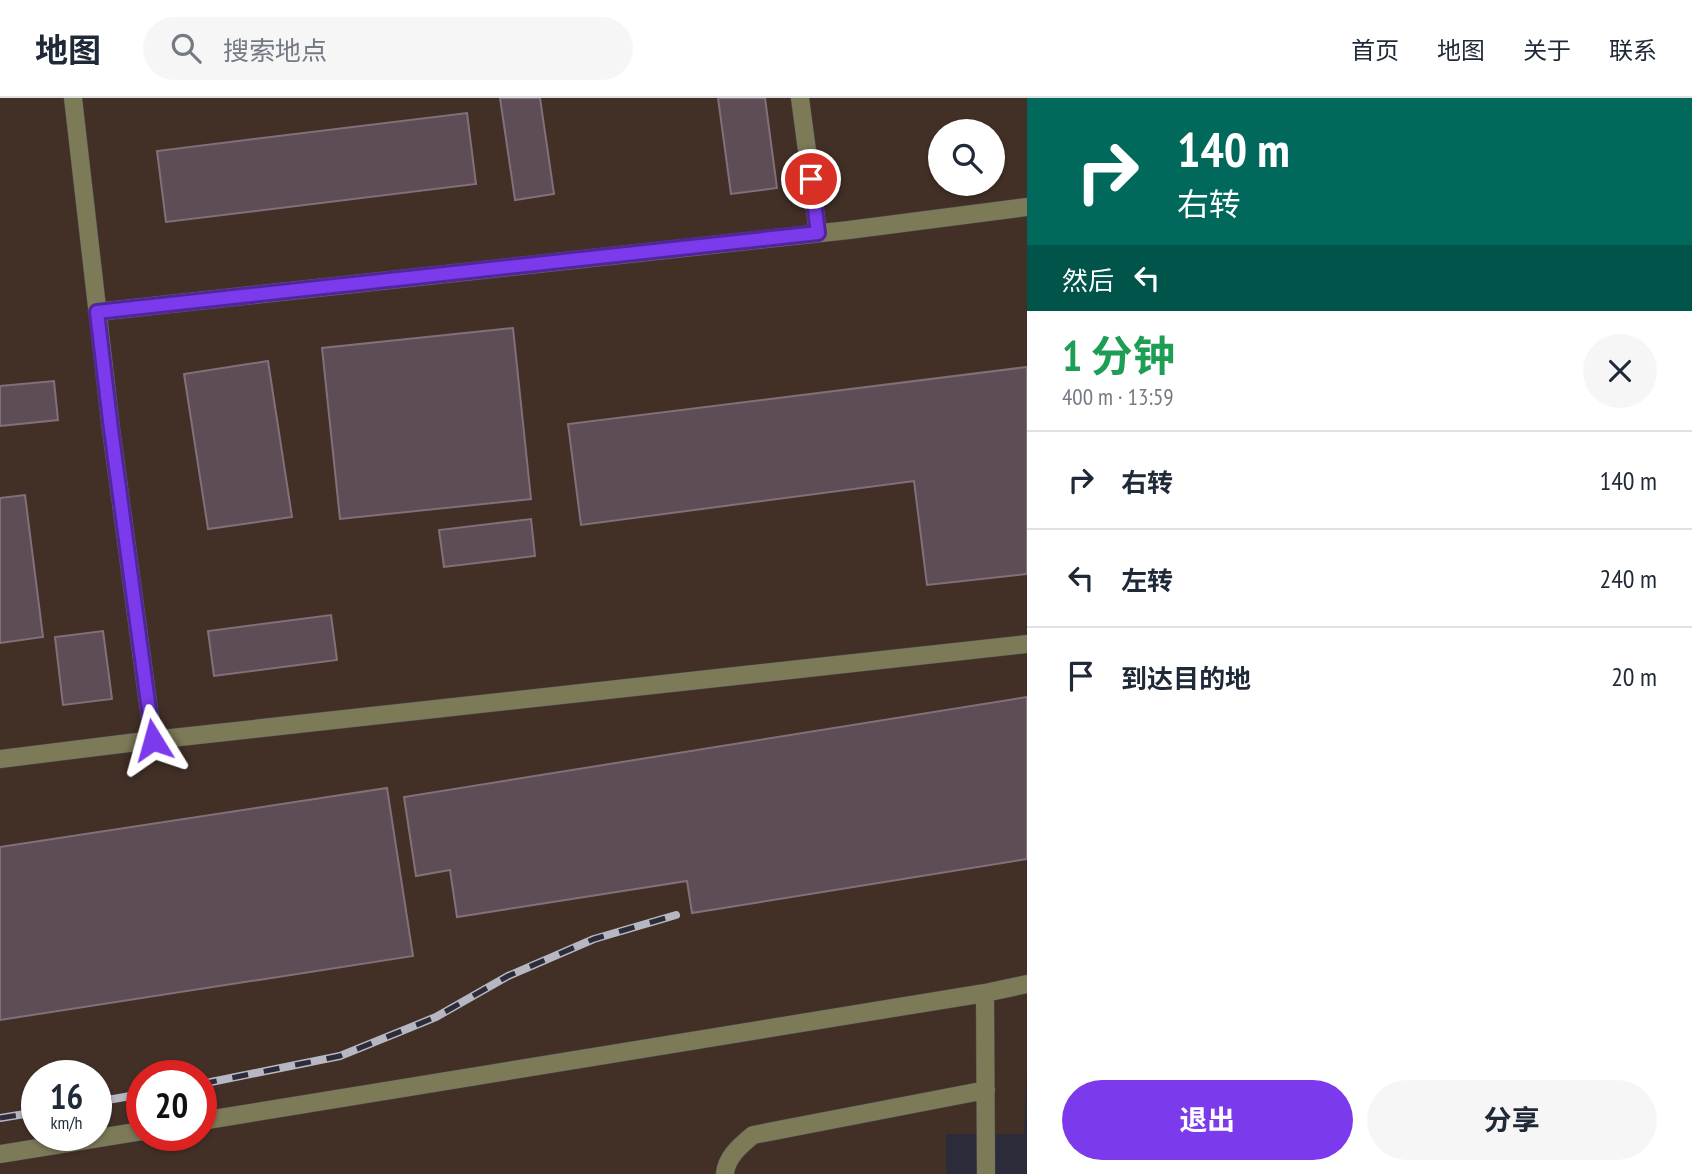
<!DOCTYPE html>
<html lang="zh">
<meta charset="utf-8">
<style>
:root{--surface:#fff;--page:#f6f6f7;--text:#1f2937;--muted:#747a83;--line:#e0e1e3;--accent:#7c3aed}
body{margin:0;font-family:"PT Sans Narrow","Noto Sans SC",sans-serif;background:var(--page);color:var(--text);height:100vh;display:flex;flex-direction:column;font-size:26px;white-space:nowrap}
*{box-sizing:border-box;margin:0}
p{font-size:23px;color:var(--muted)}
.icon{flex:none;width:38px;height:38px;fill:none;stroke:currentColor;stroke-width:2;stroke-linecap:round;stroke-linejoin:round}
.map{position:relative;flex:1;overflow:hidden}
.sheet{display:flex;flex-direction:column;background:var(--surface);width:665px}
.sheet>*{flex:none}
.banner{background:#00695c;color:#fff;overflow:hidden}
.tools{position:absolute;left:928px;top:21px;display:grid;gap:14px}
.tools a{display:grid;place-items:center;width:77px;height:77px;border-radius:50%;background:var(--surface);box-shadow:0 2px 5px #0004;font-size:35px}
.speed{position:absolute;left:21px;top:962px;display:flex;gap:14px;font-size:35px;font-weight:700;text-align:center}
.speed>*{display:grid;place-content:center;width:91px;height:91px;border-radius:50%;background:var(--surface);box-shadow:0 2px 5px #0004;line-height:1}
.speed small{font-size:18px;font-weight:400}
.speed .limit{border:10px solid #d22;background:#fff;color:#111}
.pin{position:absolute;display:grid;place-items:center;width:60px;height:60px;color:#fff;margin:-30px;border:4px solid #fff;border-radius:50%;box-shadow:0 2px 7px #0007}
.me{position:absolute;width:77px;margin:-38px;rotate:352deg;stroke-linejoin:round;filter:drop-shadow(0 0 5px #0008)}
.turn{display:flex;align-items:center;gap:24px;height:147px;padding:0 35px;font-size:32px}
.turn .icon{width:91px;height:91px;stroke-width:2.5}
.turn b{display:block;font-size:49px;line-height:60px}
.then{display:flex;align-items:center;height:66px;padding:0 35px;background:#0003;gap:14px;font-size:26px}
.round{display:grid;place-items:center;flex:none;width:74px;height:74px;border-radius:37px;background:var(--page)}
.overview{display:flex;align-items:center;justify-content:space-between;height:119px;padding:0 35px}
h1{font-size:42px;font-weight:700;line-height:52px;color:#1e9e55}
.action{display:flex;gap:14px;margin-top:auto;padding:14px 35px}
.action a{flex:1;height:80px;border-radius:42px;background:var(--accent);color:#fff;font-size:28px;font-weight:700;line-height:80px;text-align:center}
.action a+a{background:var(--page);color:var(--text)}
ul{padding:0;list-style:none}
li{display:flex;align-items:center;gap:21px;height:98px;padding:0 35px;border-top:2px solid var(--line)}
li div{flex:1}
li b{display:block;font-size:26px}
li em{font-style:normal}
header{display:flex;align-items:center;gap:42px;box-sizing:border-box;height:98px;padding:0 35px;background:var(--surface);border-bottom:2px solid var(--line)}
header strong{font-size:33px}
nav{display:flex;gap:38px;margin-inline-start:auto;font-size:24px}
.search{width:490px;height:63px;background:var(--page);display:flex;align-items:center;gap:18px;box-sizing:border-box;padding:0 24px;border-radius:38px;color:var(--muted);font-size:26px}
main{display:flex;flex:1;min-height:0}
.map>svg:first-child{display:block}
</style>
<header>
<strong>地图</strong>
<div class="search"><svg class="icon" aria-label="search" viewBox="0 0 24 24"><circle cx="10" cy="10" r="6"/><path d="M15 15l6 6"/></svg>搜索地点</div>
<nav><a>首页</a><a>地图</a><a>关于</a><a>联系</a></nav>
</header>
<main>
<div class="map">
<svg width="1027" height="1076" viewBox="0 0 1027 1076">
<rect width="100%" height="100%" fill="#2b2b3a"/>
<path fill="#423027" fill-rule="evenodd" d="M0,0H1027V971L1024,1036H946V1076H0ZM940,33H992V86H940ZM37,978H96V1038H37ZM142,978H201V1038H142Z"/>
<path fill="#5e4d57" stroke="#81707a" stroke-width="2" d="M500,0H540L554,96L515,102Z
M718,0H765L777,90L731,96Z
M467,15L476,86L166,124L157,53Z
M513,230L531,401L340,421L322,250Z
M268,263L292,419L208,431L184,276Z
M1027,269V476L927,487L914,383L581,427L568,326Z
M54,283L58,322L0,328V288Z
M25,397L43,539L0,545V400Z
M531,421L535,458L444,469L439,432Z
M331,517L337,562L214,578L208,533Z
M103,533L112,601L63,607L55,539Z
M1027,599V761L692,815L687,783L457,819L450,772L416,778L404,699Z
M387,690L413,858L0,922V749Z"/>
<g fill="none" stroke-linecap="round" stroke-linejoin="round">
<defs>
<path id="minor" d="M73,0L111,331L153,642
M800,0L818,135
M97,214L849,132L1027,109
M0,661L153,642L1027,546
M985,895L986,1076
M201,1023L985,895L1027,886
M0,1056L142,1033
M725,1076C726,1059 741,1047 753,1037L986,992"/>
</defs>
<use href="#minor" stroke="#484856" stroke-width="19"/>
<use href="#minor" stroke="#7c7a57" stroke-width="18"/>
<defs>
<path id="rail" d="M201,986L340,958L436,919L508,878L594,841L676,817
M96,1004L142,996
M0,1020L37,1014"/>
</defs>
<use href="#rail" stroke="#b6b7c2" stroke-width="8"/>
<use href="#rail" stroke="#2b2b3a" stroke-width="5" stroke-dasharray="16" stroke-linecap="butt"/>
</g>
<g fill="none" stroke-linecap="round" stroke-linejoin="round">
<defs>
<path id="route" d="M153,642L111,331L97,214L818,135L811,81"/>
</defs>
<use href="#route" stroke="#51269a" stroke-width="18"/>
<use href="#route" stroke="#7c3aed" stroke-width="12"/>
</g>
</svg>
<div class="tools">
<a><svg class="icon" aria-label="search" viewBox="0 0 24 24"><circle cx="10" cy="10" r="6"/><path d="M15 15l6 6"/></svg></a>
</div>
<div class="speed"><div>16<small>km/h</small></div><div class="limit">20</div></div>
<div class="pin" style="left:811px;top:81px;background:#d93025"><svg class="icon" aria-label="arrive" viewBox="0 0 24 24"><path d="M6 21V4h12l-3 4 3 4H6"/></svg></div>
<svg class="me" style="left:153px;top:642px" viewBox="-20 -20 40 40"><path d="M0-17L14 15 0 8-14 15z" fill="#7c3aed" stroke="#fff" stroke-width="4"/></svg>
</div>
<section class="sheet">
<div class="banner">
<div class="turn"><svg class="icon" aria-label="right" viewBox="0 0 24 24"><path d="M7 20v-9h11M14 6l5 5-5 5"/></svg><div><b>140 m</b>右转</div></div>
<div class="then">然后<svg class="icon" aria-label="left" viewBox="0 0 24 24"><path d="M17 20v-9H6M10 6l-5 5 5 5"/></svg></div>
</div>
<div class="overview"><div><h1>1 分钟</h1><p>400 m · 13:59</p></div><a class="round"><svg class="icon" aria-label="close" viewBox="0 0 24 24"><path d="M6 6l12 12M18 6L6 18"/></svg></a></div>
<ul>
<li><svg class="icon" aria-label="right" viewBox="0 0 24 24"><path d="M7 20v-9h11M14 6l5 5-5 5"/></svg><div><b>右转</b></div><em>140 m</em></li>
<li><svg class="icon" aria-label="left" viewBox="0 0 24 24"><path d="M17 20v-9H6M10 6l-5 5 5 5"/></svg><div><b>左转</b></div><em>240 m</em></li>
<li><svg class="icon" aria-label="arrive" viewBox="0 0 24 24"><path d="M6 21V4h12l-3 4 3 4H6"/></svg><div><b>到达目的地</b></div><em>20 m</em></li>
</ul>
<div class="action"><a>退出</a><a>分享</a></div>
</section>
</main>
